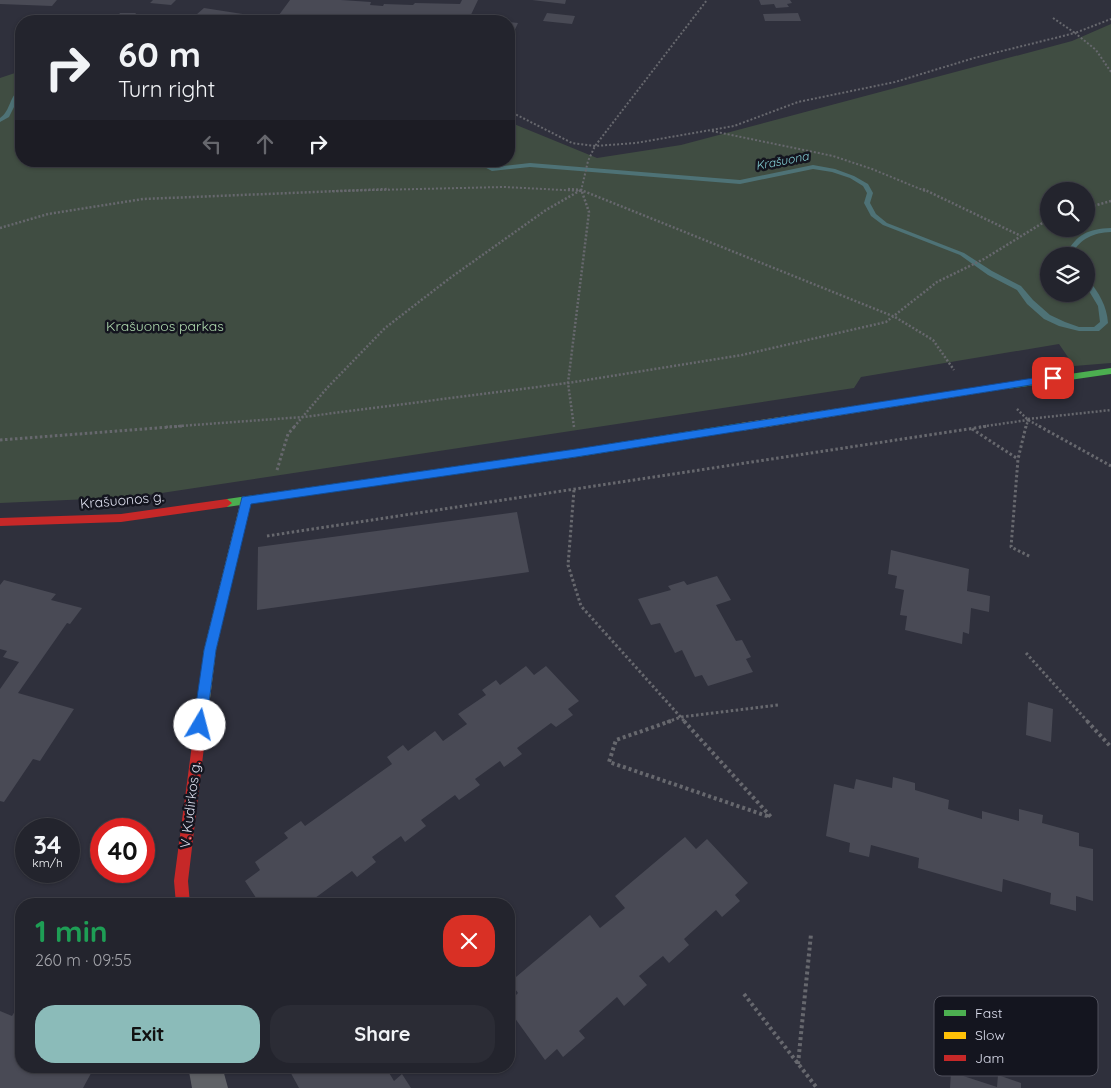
<!DOCTYPE html>
<meta charset="utf-8">
<style>
:root{--surface:#23242d;--page:#2b2c35;--text:#f1f3f6;--muted:#a3a4aa;--line:#404149;--accent:#8bbbb9}
body{margin:0;font-family:Quicksand,sans-serif;background:var(--page);color:var(--text);height:100vh;display:flex;flex-direction:column;font-size:19px;white-space:nowrap}
*{box-sizing:border-box;margin:0}
p{font-size:16px;color:var(--muted)}
.icon{flex:none;width:28px;height:28px;fill:none;stroke:currentColor;stroke-width:2;stroke-linecap:round;stroke-linejoin:round}
.map{position:relative;flex:1;overflow:hidden}
.side{position:absolute;left:15px;top:898px;width:500px;height:175px;display:flex;flex-direction:column;background:var(--surface);border-radius:20px;box-shadow:0 1px 4px #0004,0 0 0 1px var(--line)}
.side>*{flex:none}
.guide{position:absolute;left:15px;top:15px;width:500px;height:152px;border-radius:20px;box-shadow:0 1px 4px #0004,0 0 0 1px var(--line);background:#23242d;color:var(--text);overflow:hidden}
.controls{position:absolute;left:1040px;top:182px;display:grid;gap:10px}
.controls a{display:grid;place-items:center;width:55px;height:55px;border-radius:50%;background:var(--surface);box-shadow:0 1px 4px #0004,0 0 0 1px var(--line);font-size:25px}
.speed{position:absolute;left:15px;top:818px;display:flex;gap:10px;font-size:25px;font-weight:700;text-align:center}
.speed>*{display:grid;place-content:center;width:65px;height:65px;border-radius:50%;background:var(--surface);box-shadow:0 1px 4px #0004,0 0 0 1px var(--line);line-height:1}
.speed small{font-size:12px;font-weight:400}
.speed .limit{border:8px solid #d22;background:#fff;color:#111}
.pin{position:absolute;display:grid;place-items:center;width:42px;height:42px;color:#fff;margin:-21px;border-radius:10px;box-shadow:0 2px 8px #0006}
.me{position:absolute;width:55px;margin:-28px;rotate:8deg;stroke-linejoin:round;filter:drop-shadow(0 0 4px #0008)}
.turn{display:flex;align-items:center;gap:18px;height:105px;padding:0 20px;font-size:22px}
.turn .icon{width:65px;height:65px;stroke-width:2.5}
.turn b{display:block;font-size:35px;line-height:42px}
.lanes{display:flex;align-items:center;height:48px;padding:0 20px;background:#0003;justify-content:center;gap:25px;direction:ltr}
.lanes .off{opacity:.35}
.round{display:grid;place-items:center;flex:none;width:52px;height:52px;border-radius:20px;background:var(--page)}
.summary{display:flex;align-items:center;justify-content:space-between;height:85px;padding:0 20px}
h1{font-size:30px;font-weight:800;line-height:38px;color:#1e9e55}
.cta{display:flex;gap:10px;margin-top:auto;padding:10px 20px}
.cta a{flex:1;height:58px;border-radius:20px;background:var(--accent);color:#111;font-size:20px;font-weight:800;line-height:58px;text-align:center}
.cta a+a{background:var(--page);color:var(--text)}
.map>svg:first-child{display:block}
</style>
<div class="map">
<svg width="1111" height="1088" viewBox="0 0 1111 1088">
<rect width="100%" height="100%" fill="#2f303c"/>
<path fill="#404d42" fill-rule="evenodd" d="M1111,24V363L1074,366L1059,344L861,377L854,388L135,497L0,503V78L21,71V161H509V122L597,158L681,145L1072,41ZM1049,191H1086V229H1049ZM1049,256H1086V294H1049Z"/>
<g fill="none" stroke-linecap="round" stroke-linejoin="round">
<path fill="#4e7276" fill-rule="evenodd" d="M21,89V93L9,117L0,122V118C11,111 9,95 21,89Z
M473,161H481L493,167L530,163L740,180L813,165L835,169L854,176L868,184L873,193L870,203L876,214L887,223L964,253L992,271L1021,286L1033,300L1050,315L1065,322L1079,327H1094L1100,322L1098,306L1086,286V279H1088C1099,293 1107,306 1108,323L1099,331H1079L1059,326L1044,319L1027,304L1017,290L988,275L960,255L883,225L871,216L864,203L867,193L863,186L850,178L832,172L813,169L740,184L530,167L492,171Z
M1111,228V232C1093,233 1081,238 1072,254L1073,256H1067L1066,254C1077,234 1088,229 1111,228Z"/>
</g>
<path fill="#494a55" d="M0,0H57L52,6L0,4Z
M153,0H176L171,5L150,3Z
M290,0H341L371,2L370,5L383,6L384,4L413,5L415,3L460,4L462,0H478L468,21L451,19L450,21H303L276,19Z
M532,0H566L565,4Z
M759,0H790L792,3L787,4L789,7L776,8L774,4L761,5Z
M204,8L249,15L243,21H189Z
M120,13H136L131,21H114Z
M547,13L575,16L572,24L543,21Z
M798,13L801,21H765L763,14Z
M509,22L518,23L509,42Z
M517,512L529,572L257,610L258,547Z
M891,550L969,569L967,591L990,596L989,612L971,608L969,634L963,632L962,644L905,630L907,616L900,615L904,590L895,588L897,576L888,574Z
M717,576L731,600L716,605L736,641L742,640L751,657L746,659L753,672L708,686L702,675L695,677L682,650L675,653L660,623L651,625L638,599L671,590L668,586L684,581L687,585Z
M4,580L56,594L51,600L82,608L70,624L67,623L18,693L74,709L40,761L33,759L4,802L0,801V689L19,662L3,657L7,651L0,649V585Z
M526,666L534,675L546,666L579,701L568,709L573,715L556,727L551,723L517,748L522,754L504,767L500,761L475,779L480,785L459,800L455,795L421,820L426,826L405,842L401,836L372,857L376,862L357,877L352,871L311,901L313,904H260L245,881L260,870L255,862L288,838L284,833L301,821L305,826L392,764L387,757L403,745L408,751L435,731L443,741L467,724L458,714L486,695L482,690L496,680L500,685Z
M1028,702L1053,709L1051,742L1026,735Z
M893,777L915,783V790L949,800L948,809L982,819V811L1019,821V809L1043,815L1042,823L1079,833V846L1093,849V901L1076,896V911L1050,904L1051,893L1003,879L1002,892L918,868L919,858L871,845L869,857L849,852L850,843L826,836L834,784L854,789L856,779L892,788Z
M685,837L696,849L707,839L748,883L735,895L740,901L722,917L716,910L684,939L689,945L669,963L663,956L639,976L647,985L624,1006L617,997L579,1031L585,1038L563,1057L557,1049L545,1060L509,1010V1002L518,993L510,982L590,915L600,928L625,908L615,896Z
M21,1001V1066H95L83,1088H0V1011L12,1016Z
M287,1066H385L394,1081L402,1074L411,1088H299Z
M951,1072L997,1087L998,1075L1021,1083V1088H950Z"/>
<g fill="none" stroke-linecap="round" stroke-linejoin="round">
<path stroke="#67686e" stroke-width="2" stroke-dasharray="2 2" stroke-linecap="butt" d="M1053,18L1075,33L1111,19
M509,111L572,143L595,146L636,143L734,126L798,102L895,82L974,58L1075,33L1096,50L1111,72
M712,131L833,156L872,169L925,191
M332,191L504,187L583,191
M581,191L588,161L595,146L707,0"/>
<path stroke="#67686e" stroke-width="2.5" stroke-dasharray="2 2" stroke-linecap="butt" d="M568,189L581,190L895,317L933,340L954,370
M923,189L1021,236
M1086,208L1111,201
M0,228L48,214L143,199L389,189
M1017,409L1028,420L1041,427
M1028,419L1111,410
M166,427L303,417L568,383L742,355L886,322L937,282L984,259L1049,219
M294,427L327,388L385,328L450,278L546,210L581,190
M574,427L568,383L589,212L581,189
M979,427L1028,420L1026,427"/>
<path stroke="#67686e" stroke-width="3" stroke-dasharray="2.5 2.5" stroke-linecap="butt" d="M1026,426L1018,459L1011,547L1031,557
M1039,426L1111,466
M972,429L1018,459
M0,440L183,426
M277,470L288,434L295,426
M574,490L568,565L581,606L685,722
M267,536L988,426
M1026,653L1088,722
M667,722L681,717L778,705"/>
<path stroke="#67686e" stroke-width="4" stroke-dasharray="3 3" stroke-linecap="butt" d="M671,721L616,740L609,762L770,817
M684,721L771,817
M1087,721L1111,747
M744,994L817,1088
M798,1064L811,934"/>
<path fill="#606267" fill-rule="evenodd" d="M188,1066H222L228,1088H192Z"/>
<path fill="#4caf50" fill-rule="evenodd" d="M1111,368V374L1007,389L1002,386L1007,383Z
M741,423L745,424L746,427L745,430L577,457L227,507L222,503L227,499L577,449Z"/>
<path fill="#ffc107" fill-rule="evenodd" d="M1007,383L1012,386L1011,388L741,431L736,427L741,423Z
M246,496L251,500L216,650L207,722L206,726L201,728L196,726L195,722L204,650L241,500Z"/>
<path fill="#c62828" fill-rule="evenodd" d="M227,499L232,503L227,507L121,522L0,526V518L121,514Z
M201,716L206,718L207,722L188,881L190,904H176L174,881L195,722L196,718Z"/>
</g>
<path fill="#1a73e8" stroke="#114b97" d="M1053,375L1058,378L1056,381L576,457L251,504L216,650L206,725L204,729L200,730L195,729L193,725L204,650L242,497L576,449Z"/>
<g text-anchor="middle" stroke-width="5" stroke-linejoin="round" paint-order="stroke">
<g font-size="12" font-style="italic" fill="#84cfd5" stroke="#14151f">
<text transform="translate(782 161) rotate(-11)" y="4">Krašuona</text>
</g>
<g font-size="14" fill="#b1dcb0" stroke="#14151f">
<text x="165" y="331">Krašuonos parkas</text>
</g>
<g font-size="14" fill="#dcdeed" stroke="#14151f">
<text transform="translate(122 500) rotate(-5)" y="5">Krašuonos g.</text>
<text transform="translate(190 805) rotate(-83)" y="5">V. Kudirkos g.</text>
</g>
</g>
<rect x="934" y="996" width="164" height="80" rx="8" fill="#14151f" stroke="#50515d" stroke-width="1"/>
<rect x="944" y="1010" width="22" height="6" fill="#4caf50"/>
<rect x="944" y="1032" width="22" height="7" fill="#ffc107"/>
<rect x="944" y="1055" width="22" height="6" fill="#c62828"/>
<g font-size="14" fill="#dcdeed">
<text x="975" y="1018">Fast</text>
<text x="975" y="1040">Slow</text>
<text x="975" y="1063">Jam</text>
</g>
</svg>
<div class="controls">
<a><svg class="icon" aria-label="search" viewBox="0 0 24 24"><circle cx="10" cy="10" r="6"/><path d="M15 15l6 6"/></svg></a>
<a><svg class="icon" aria-label="layers" viewBox="0 0 24 24"><path d="M12 4l9 5-9 5-9-5zM3 14l9 5 9-5"/></svg></a>
</div>
<div class="speed"><div>34<small>km/h</small></div><div class="limit">40</div></div>
<div class="pin" style="left:1053px;top:378px;background:#d93025"><svg class="icon" aria-label="arrive" viewBox="0 0 24 24"><path d="M6 21V4h12l-3 4 3 4H6"/></svg></div>
<svg class="me" style="left:200px;top:725px" viewBox="-20 -20 40 40"><circle r="19" fill="#fff"/><path d="M0-13L10 11 0 6-10 11z" fill="#1a73e8"/></svg>
<div class="guide">
<div class="turn"><svg class="icon" aria-label="right" viewBox="0 0 24 24"><path d="M7 20v-9h11M14 6l5 5-5 5"/></svg><div><b>60 m</b>Turn right</div></div>
<div class="lanes"><svg class="icon off" aria-label="left" viewBox="0 0 24 24"><path d="M17 20v-9H6M10 6l-5 5 5 5"/></svg><svg class="icon off" aria-label="ahead" viewBox="0 0 24 24"><path d="M12 20V5M6 11l6-6 6 6"/></svg><svg class="icon" aria-label="right" viewBox="0 0 24 24"><path d="M7 20v-9h11M14 6l5 5-5 5"/></svg></div>
</div>
<section class="side">
<div class="summary"><div><h1>1 min</h1><p>260 m · 09:55</p></div><a class="round" style="background:#d93025;color:#fff"><svg class="icon" aria-label="close" viewBox="0 0 24 24"><path d="M6 6l12 12M18 6L6 18"/></svg></a></div>
<div class="cta"><a>Exit</a><a>Share</a></div>
</section>
</div>
